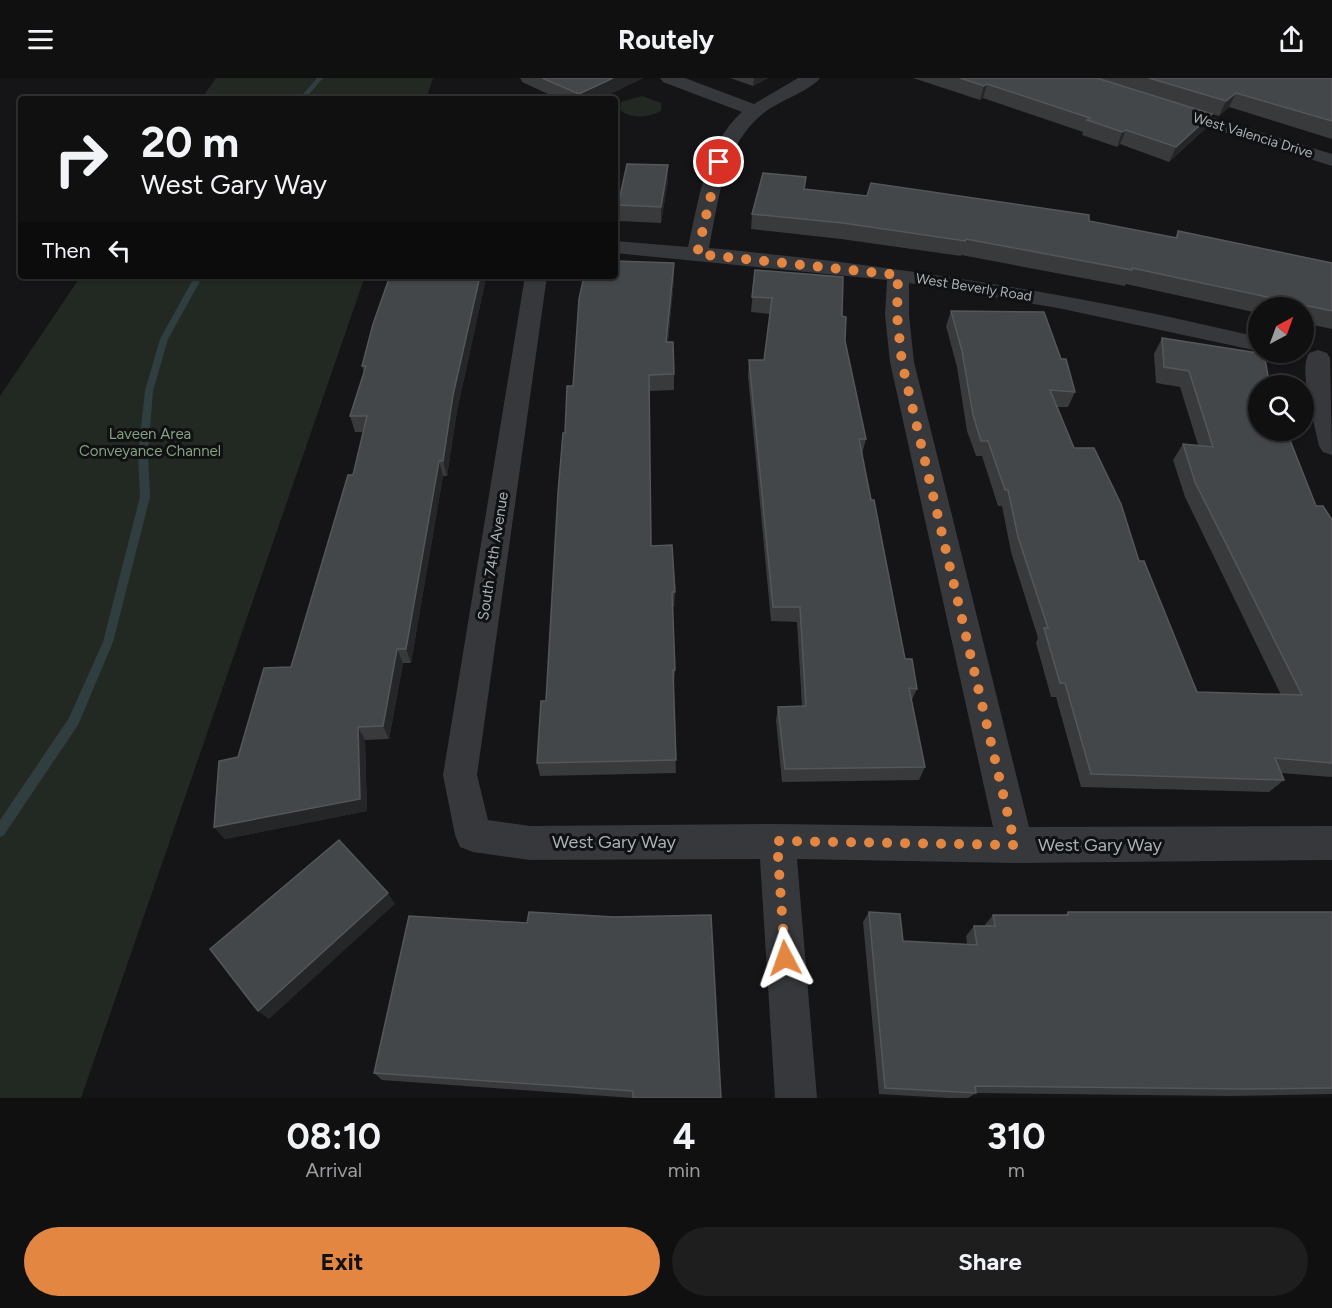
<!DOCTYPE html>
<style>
:root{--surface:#101011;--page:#1e1e1f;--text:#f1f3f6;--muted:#9c9d9f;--line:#303031;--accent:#e28642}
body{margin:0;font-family:Figtree,sans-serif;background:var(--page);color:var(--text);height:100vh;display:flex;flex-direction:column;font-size:22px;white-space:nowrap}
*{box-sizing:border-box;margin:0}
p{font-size:20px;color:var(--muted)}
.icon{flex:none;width:33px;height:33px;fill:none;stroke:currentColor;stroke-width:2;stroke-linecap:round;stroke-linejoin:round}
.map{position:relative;height:1020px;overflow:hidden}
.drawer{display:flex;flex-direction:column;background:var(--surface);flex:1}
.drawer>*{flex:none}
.hud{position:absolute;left:18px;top:18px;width:600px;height:183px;border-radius:6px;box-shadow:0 2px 4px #0004,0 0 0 2px var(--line);background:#101011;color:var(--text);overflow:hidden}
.needle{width:39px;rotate:41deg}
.tools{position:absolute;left:1248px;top:219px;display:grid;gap:12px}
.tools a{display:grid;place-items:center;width:66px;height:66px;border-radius:50%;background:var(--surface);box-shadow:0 2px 4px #0004,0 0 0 2px var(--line);font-size:30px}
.pin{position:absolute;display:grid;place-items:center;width:51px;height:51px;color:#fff;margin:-26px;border:3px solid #fff;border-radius:50%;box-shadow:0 2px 6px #0007}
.me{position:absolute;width:66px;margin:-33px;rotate:356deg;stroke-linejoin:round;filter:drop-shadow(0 0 4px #0008)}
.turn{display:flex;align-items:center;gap:21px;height:126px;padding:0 24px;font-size:27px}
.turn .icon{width:78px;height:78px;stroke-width:2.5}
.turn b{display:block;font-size:42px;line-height:51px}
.then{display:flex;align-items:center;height:57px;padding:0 24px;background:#0003;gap:12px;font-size:22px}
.eta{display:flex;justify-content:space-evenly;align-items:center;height:102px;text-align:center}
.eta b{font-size:36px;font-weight:700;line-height:42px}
.cta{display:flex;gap:12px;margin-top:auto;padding:12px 24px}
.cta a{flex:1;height:69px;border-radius:36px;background:var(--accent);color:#111;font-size:24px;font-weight:700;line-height:69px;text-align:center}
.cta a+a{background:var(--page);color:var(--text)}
header{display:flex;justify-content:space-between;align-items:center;height:78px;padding:0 24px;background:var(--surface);font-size:27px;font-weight:700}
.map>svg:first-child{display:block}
</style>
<header><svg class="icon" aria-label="menu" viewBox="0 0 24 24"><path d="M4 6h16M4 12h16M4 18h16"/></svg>Routely<svg class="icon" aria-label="share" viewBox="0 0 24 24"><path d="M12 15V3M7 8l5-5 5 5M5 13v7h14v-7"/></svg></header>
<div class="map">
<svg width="1332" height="1020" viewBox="0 0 1332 1020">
<rect width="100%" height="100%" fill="#151517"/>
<path fill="#222922" d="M216,0H433L426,21H201Z
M642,18L661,25V33C648,40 631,41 620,32L621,24Z
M81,198H365L81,1020H0V318Z"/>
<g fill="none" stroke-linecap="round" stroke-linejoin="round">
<path fill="#313e40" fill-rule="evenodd" d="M317,0H323L305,21H299Z
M195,198H203L168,261L153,313L148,376L150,419L113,564L78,647L4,757L0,759V742L69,640L103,564L140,419L138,376L145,313L160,261Z"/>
<path fill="#36383b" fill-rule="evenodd" d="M660,0H685L754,26L798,0H820C810,13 779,23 765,34C723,66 719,121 709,170C895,187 1077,216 1258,259V273L1058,230L909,205V237L914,284L1029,749L1332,748V782L1015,785L797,781L817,1020H775L760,781L530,782L473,774L460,769L455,757L443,697L525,198H547L477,697L488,742L530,748L777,746L993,749L890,284L885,237L887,202L615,175V163L688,169C699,122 705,67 742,34L663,4Z
M1169,26L1332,76V88L1163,35L1160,31L1163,27Z
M1318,272L1327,275L1330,280L1332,377L1323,374L1319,368C1315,347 1298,292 1309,275Z"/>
</g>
<path fill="#383a3c" d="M519,0H643L600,21H559L522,4L521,1Z
M730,0H768L753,8Z
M913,0H1332V61L1229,29L1219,38L1212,36L1206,50L1169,84L1120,66L1117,69L1082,57L1083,54L983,20L980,22Z
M806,99L805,111L1089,143L1175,160L1178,153L1332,185V251L1304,245V230H1258V235L1126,206L1125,208L961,177V178L841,161L751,151L752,136Z
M668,102L661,145L619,143L618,127Z
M755,192L842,238L845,263L866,361L862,376L905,581L917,611L911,624L925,689L919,702L782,704L776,642L778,629L802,628L797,544L771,543L748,298L749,282H764L770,236L751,234Z
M390,198H486V200L457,333L447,398H443L411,585H403L389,661L365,662L367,733L225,761L214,749L238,679L291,589L353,397L364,354H355L350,338L364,295L362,288Z
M674,201L668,264L674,296V312L649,313L651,468L675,514L674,529H673L675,592L674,606H673L676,695L540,698L537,685L546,623L565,355L573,308Z
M951,233L1061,281L1075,314L1068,329H1057L1074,370L1139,483L1197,614L1281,617L1185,419L1173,382L1183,366L1198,367L1180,309L1156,305L1154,276L1162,260L1258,308L1316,428L1332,442V699L1281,695L1284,702L1269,714L1081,709L1056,619H1051L1036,565L1038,560L1011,474L1002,428H998L982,378H976L967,353L957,289L946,248Z
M869,834L903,863L967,866L966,858L974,848H984L993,837H1065L1068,834H1332V1016L1229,1018L976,1015L968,1020H948L879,1016L863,844Z
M711,837L633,1020L382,1002L374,995L527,845L614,839Z"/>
<path fill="#252628" d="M613,0H643L600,21H580L579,16Z
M754,0H768L753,8Z
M987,6L983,20L980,22L984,8Z
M1236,15L1229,29L1219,38L1226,23Z
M1212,36L1206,50L1169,84L1176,69Z
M1126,52L1120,66L1117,69L1122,54Z
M668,87V102L661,145V129Z
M674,185V201L666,280V264Z
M480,198H486V200L457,333L447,398L443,383L453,317Z
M439,383L443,398L411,585L406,571Z
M397,571L403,585L389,661L383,648Z
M358,649L365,662L367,733L225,761L214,749Z
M388,815L395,826L269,941L258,933Z"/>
<path fill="#444749" stroke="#54575a" stroke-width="1.5" d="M542,0H613L579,16Z
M960,0H1097L1212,36L1176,69L1126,52L1122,54L1087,42L1090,40L987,6L984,8Z
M1149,0H1332V43L1236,15L1226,23Z
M627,86L668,87L661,129L618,127Z
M763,95L806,99L804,111L867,118L871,105L1089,137V143L1177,160L1178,153L1332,185V233L1132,190V192L966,161L965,163L843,145L752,136Z
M615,183L674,185L666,264H673L674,296L649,297L651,468L672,467L675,514H672L675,592H673L676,682L537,685L541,623H546L558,415L563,355H565L567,308H573L579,221L584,198H615Z
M755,192L843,199L842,238L846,239L845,263L866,361H859L871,422H874L905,581H912L917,611L909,610L925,689L785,691L778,629L806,628L800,529H773L749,282H764L772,220L752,219Z
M390,198H480L453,317L443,383H439L406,571H397L383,648L358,649L360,721L214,749L219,683L238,679L264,590L291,589L348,397H353L367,338H350L366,288H362L373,246Z
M951,233L1044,234L1061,281H1066L1075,314L1050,312L1074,370H1094L1121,426L1139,483H1144L1197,614L1302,617L1195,404L1183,366L1213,369L1189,293L1164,289L1162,260L1264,276L1270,308H1258V352H1286L1316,428H1323L1332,442V685L1275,680L1284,702L1091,696L1065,605H1060L1044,550H1048L1018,459L1008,412H1005L988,363H981L973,337L962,273Z
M339,762L388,815L258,933L210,871Z
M529,834L614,839L711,837L721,1020H633V1013L374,995L409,838L527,845Z
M869,834L900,836L903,863L977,867L974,848H995L993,837H1068V834H1332V1010L1246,1011L975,1008L976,1015L885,1010Z"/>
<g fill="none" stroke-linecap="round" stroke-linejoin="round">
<path stroke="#e28642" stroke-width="10" stroke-dasharray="0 18" d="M719,84L697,176L898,197L897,237L902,285L1015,767L777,763L785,880"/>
</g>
<g text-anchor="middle" stroke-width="6" stroke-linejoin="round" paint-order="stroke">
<g font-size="14" fill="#a8b0b6" stroke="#101112">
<text transform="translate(1253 57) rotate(17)" y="5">West Valencia Drive</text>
<text transform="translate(974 209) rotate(9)" y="5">West Beverly Road</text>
</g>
<g font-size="15" fill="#869f81" stroke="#101112">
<text x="150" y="361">Laveen Area<tspan x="150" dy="17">Conveyance Channel</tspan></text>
</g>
<g font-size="15" fill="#a8b0b6" stroke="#101112">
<text transform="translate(493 478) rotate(-81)" y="5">South 74th Avenue</text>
</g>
<g font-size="18" fill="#a8b0b6" stroke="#101112">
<text x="614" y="770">West Gary Way</text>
<text x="1100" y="773">West Gary Way</text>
</g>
</g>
</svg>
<div class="tools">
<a><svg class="needle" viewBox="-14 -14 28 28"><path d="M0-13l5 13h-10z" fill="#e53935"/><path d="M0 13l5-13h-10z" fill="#9c9d9f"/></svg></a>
<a><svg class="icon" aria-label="search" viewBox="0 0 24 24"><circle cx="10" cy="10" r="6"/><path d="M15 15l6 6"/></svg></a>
</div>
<div class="pin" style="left:719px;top:84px;background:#d93025"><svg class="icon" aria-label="arrive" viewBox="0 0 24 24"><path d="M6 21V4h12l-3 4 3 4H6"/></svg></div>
<svg class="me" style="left:785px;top:880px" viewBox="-20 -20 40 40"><path d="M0-17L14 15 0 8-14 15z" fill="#e28642" stroke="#fff" stroke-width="4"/></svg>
<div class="hud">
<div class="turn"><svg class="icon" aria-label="right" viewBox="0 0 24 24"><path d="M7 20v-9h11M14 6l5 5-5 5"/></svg><div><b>20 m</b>West Gary Way</div></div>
<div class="then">Then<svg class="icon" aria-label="left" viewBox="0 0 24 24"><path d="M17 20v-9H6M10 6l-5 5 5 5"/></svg></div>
</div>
</div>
<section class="drawer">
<div class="eta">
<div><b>08:10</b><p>Arrival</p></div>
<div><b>4</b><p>min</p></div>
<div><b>310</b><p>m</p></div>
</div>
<div class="cta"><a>Exit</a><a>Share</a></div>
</section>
